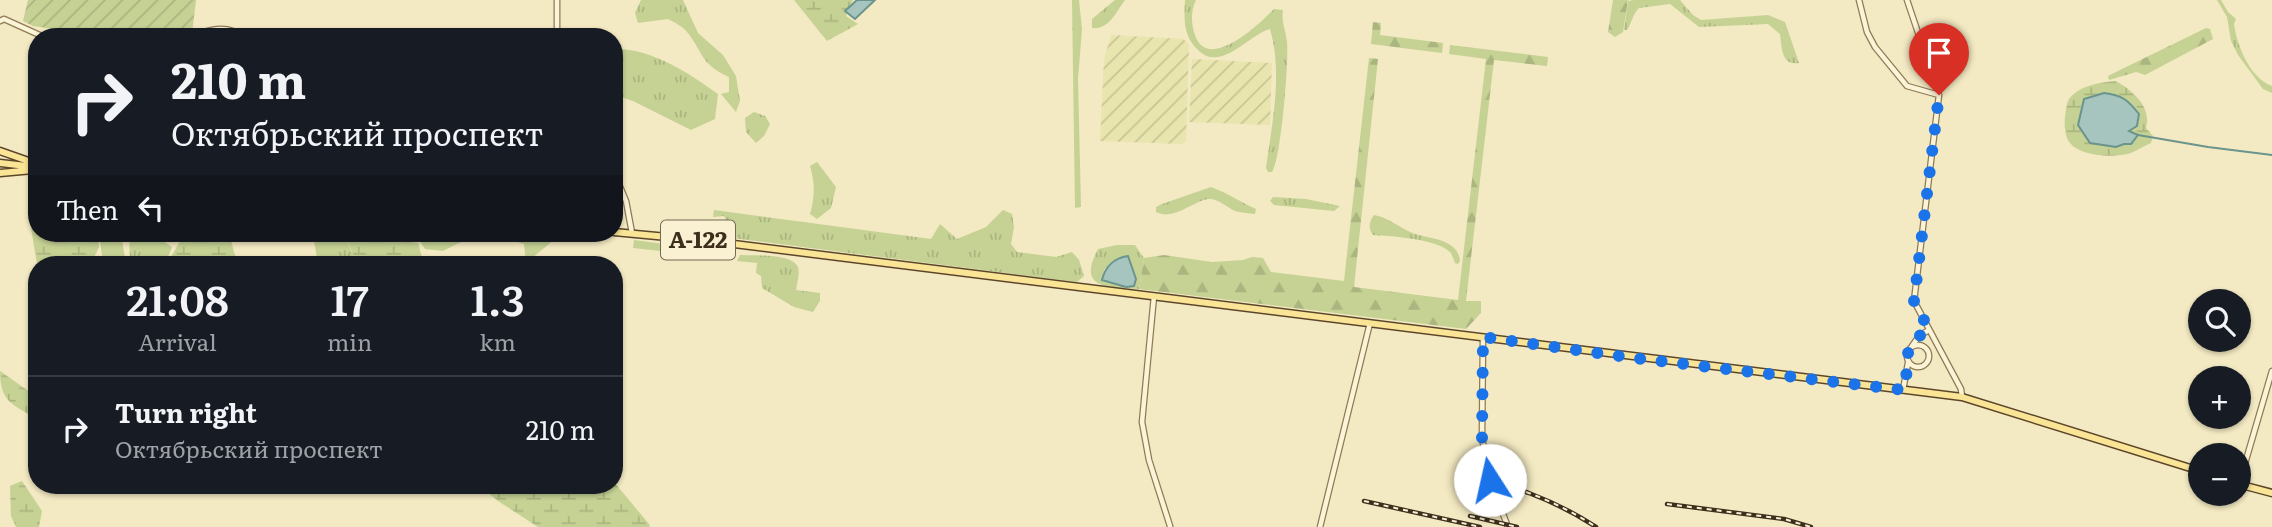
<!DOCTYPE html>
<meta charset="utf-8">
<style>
:root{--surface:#171b24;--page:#242831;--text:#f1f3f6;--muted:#9ea1a6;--line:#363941}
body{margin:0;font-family:Literata,serif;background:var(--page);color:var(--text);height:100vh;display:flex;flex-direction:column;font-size:26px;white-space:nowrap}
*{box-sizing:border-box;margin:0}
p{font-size:23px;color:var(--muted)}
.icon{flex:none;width:38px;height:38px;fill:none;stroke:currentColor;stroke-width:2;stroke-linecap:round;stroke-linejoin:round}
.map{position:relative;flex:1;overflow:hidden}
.side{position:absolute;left:28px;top:256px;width:595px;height:238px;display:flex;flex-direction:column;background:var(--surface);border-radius:28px;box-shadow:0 2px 5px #0004}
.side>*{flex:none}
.top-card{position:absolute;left:28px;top:28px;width:595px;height:214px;border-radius:28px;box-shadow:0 2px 5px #0004;background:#171b24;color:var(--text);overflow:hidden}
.controls{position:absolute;left:2188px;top:289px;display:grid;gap:14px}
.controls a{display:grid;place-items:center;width:63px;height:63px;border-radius:50%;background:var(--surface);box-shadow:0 2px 5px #0004;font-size:35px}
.pin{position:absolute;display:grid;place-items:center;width:60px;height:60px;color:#fff;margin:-72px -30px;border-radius:50% 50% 50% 0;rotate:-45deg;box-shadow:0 0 7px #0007}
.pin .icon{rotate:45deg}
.me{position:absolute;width:77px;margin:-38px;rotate:350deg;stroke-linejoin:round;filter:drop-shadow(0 0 5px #0008)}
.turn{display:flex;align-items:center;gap:24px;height:147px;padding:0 28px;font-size:32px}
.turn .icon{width:91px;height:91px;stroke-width:2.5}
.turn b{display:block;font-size:49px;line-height:60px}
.then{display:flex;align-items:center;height:66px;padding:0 28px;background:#0003;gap:14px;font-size:26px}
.eta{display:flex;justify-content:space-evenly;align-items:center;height:119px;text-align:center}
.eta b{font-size:42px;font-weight:600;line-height:49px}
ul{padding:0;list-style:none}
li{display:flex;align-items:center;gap:21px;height:105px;padding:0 28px;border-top:2px solid var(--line)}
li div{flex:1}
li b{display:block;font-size:26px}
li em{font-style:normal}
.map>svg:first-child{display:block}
</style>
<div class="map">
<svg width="2272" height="527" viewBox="0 0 2272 527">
<defs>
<pattern id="farmland-furrows" width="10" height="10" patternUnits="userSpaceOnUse" patternTransform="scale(1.75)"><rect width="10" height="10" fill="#e9e5ae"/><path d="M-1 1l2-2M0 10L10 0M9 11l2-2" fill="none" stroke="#c9c595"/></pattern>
<pattern id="grass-tufts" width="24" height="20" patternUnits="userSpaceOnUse" patternTransform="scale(1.75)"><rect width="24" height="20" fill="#c5d294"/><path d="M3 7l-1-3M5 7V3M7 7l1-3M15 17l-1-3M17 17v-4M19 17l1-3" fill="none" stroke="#aab57f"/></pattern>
<pattern id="forest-firs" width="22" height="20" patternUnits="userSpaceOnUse" patternTransform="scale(1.75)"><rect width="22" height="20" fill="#c5d294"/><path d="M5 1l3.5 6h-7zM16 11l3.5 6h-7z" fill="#aab57f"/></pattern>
<pattern id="wetland-marsh" width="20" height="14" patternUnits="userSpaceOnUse" patternTransform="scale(1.75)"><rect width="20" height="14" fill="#c5d294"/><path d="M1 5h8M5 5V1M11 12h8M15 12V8" fill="none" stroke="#aab57f"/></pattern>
<pattern id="garden-furrows" width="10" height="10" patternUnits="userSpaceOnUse" patternTransform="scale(1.75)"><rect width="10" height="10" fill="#c5d294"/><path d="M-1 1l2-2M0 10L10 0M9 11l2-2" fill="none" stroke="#aab57f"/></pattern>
</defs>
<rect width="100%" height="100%" fill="#f3e9c2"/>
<path fill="url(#farmland-furrows)" d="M1111,35L1183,39L1189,44L1186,141L1182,144L1100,141L1104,60Z
M1192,59L1272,63L1270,125L1189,122Z"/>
<path fill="url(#grass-tufts)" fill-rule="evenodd" d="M641,0H683L698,33L723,55L736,76L740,101L736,112L721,94L729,92V77C699,63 704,53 687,32C682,26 674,22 668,19L638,23L635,13Z
M1115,0H1125C1116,12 1109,30 1092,28V19Z
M1185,0H1196C1191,10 1191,21 1194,32C1205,75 1258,26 1274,9L1283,10C1281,22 1286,31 1287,42C1289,60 1281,161 1272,172H1268L1266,168C1272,124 1283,73 1270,29C1248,35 1221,73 1198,50C1183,36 1184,20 1185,0Z
M1634,0H1680L1693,15L1701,20L1768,15L1785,22L1799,63C1781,66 1782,47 1780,34L1768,24L1699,27L1670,4L1639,8C1632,15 1632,23 1627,30H1624L1628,1Z
M2217,0H2221L2228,12L2236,19L2234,24C2237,46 2250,78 2272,86V93L2263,89L2238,55L2231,41L2227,17Z
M614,49C649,47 691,74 718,94L715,119L691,130L633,101L614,95Z
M754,112L765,116L770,124L764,136L756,143L746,132L745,118Z
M817,162L836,187L831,208L817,219L810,214C815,196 815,183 810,166Z
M1211,187C1228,193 1240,202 1256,209L1255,214C1248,213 1239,213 1233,210C1226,206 1217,198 1208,199C1191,202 1174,221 1156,212V207L1162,204Z
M1273,197L1306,199L1340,206L1334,211L1274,205L1270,201Z
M714,210L931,239L940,224L957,239L986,227L1003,210L1012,214L1014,227L1011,244L1017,252L1056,257L1072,252L1079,260L1084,276L1077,282L724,237L720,234L731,233L724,216L713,217Z
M1374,215C1388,217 1401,229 1415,234C1431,239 1458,239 1460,261L1458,264L1455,263C1454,260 1452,254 1450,252C1437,239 1392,236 1373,235C1368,228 1369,222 1374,215Z
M99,233H121L126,264H103Z
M132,233H152L172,247L166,262L143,264L130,262L129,237Z
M307,233H384L380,239L345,236L357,264H318L314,241Z
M402,233H479L443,251L425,249L417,236Z
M489,233H587L623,236L555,239L526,263L524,244Z
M634,240L725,252V258L633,248Z
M1117,245H1135L1144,258L1139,289C1109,287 1076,290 1098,249ZM1119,257L1134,286L1126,287L1102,280L1104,270Z
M740,255C754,256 792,253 798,267C800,274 797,283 796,290L820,293V301L813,312L794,307L762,288L761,276L756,273L757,263L737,261Z"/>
<path fill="url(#forest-firs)" d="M1072,0H1079L1082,29L1078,79L1081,207L1075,208Z
M1613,0H1628L1623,32L1615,37L1608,32Z
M1373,22L1381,23L1380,35L1443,43L1442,53L1371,44Z
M2206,28L2210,29L2213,39L2145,75L2136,72L2109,80L2108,76L2118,71Z
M1450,45L1548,57L1547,66L1494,60L1466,301H1481V313L1466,329L1139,289L1144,258L1164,255L1212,262L1243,260L1252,257L1263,258L1271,272L1344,281L1369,58L1378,59L1354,287L1458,300L1486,59L1449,54Z"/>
<path fill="url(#wetland-marsh)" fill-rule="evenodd" d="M794,0H853L846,16L858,24L827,41Z
M2116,81C2133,91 2152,107 2146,128L2153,136L2151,143C2144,146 2138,150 2131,153C2115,158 2081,157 2070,143C2065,137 2064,125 2065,117C2066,112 2066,105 2068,101C2076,86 2101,82 2116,81ZM2129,131L2137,135L2116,147L2090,143Z
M37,216V233H91L98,236L99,247L91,264H37L30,222Z
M202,233H226C235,242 231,255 241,264H173L170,259L180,241Z
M345,235L418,243L424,264H357Z
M0,371L37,397V419C13,404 0,403 0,371Z
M22,481L42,511L39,527H16L11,516L10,486Z
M614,482L649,524L650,527H538L498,501L479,485H614Z"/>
<path fill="url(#garden-furrows)" d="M28,0H196L192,34L184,37H82V33L33,26L23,21Z"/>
<path fill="#a5c5be" stroke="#6a948e" stroke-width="2" d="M857,0H875L855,19L845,11Z
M2104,93C2122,95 2128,100 2139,114L2137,126L2129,131L2138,135L2131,144H2124L2116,147L2090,143L2078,125L2084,99Z
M1128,256L1136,279L1134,286L1126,287L1102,280C1105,267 1114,258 1128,256Z"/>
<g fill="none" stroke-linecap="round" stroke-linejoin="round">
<path stroke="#6a948e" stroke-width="2" d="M2138,135L2208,147L2272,155"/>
<defs>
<path id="minor" d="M1859,0L1867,32L1875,47L1907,86L1939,95
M1907,0L1939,95L1914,301L1961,389L1962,397
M0,21L4,19L44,37
M192,37C205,31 219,26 233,31L236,37
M557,37V0
M614,172L626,201L632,233
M1154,296L1142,422L1149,460L1170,526
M1483,337L1482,438L1490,480L1508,527
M1907 356a11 11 0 1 1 22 0a11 11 0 1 1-22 0Z
M1912,346L1919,336L1929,330
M1903,390L1908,363
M2239,484L2272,371
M1320,527L1370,323"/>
<path id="major" d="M0,151L37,164
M0,163L35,167
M0,173L33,170
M614,232L710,241L1962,397L2200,471
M2238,484L2272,493"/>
</defs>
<use href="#minor" stroke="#8f7a57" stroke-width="7"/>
<use href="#major" stroke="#5c462b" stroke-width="9"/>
<use href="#minor" stroke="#fcf4d6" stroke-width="4.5"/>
<use href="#major" stroke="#fae496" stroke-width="6"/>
<defs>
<path id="rail" d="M1459,472C1510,485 1552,498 1596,527
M1364,501L1480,527
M1667,504L1784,519L1811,527
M1470,516L1517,527"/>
</defs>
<use href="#rail" stroke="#3d2f1c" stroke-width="4.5"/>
<use href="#rail" stroke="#f9f1d2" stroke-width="2" stroke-dasharray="5" stroke-linecap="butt"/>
</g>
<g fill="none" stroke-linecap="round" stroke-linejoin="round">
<path stroke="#1a73e8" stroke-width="12" stroke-dasharray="0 21.6" d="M1490,480L1482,438L1483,337L1634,358L1903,390L1909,362L1908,352L1919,336L1929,330L1914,301L1939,95"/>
</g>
<g text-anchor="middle" stroke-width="5" stroke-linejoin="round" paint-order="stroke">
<rect fill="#f9f1d2" stroke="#756953" stroke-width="2" x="661" y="220.5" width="74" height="39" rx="5"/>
<g font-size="23" font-weight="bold" fill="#3d2f1c">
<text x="698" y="248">А-122</text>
</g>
</g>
</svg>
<div class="controls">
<a><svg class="icon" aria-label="search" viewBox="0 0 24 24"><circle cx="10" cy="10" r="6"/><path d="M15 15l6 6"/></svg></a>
<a>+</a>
<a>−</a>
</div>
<div class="pin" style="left:1939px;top:95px;background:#d93025"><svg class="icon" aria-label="arrive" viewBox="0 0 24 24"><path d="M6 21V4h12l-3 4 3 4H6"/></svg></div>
<svg class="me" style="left:1490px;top:480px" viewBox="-20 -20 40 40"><circle r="19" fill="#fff"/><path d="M0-13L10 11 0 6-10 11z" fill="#1a73e8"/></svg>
<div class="top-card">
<div class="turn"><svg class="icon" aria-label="right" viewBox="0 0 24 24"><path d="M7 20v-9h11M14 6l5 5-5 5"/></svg><div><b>210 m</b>Октябрьский проспект</div></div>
<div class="then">Then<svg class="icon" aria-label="left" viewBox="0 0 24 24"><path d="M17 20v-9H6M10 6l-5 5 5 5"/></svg></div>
</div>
<section class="side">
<div class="eta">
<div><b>21:08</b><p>Arrival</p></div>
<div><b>17</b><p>min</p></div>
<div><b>1.3</b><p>km</p></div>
</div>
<ul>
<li><svg class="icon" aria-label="right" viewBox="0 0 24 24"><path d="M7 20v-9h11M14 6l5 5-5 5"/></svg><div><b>Turn right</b><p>Октябрьский проспект</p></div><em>210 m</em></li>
</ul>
</section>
</div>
